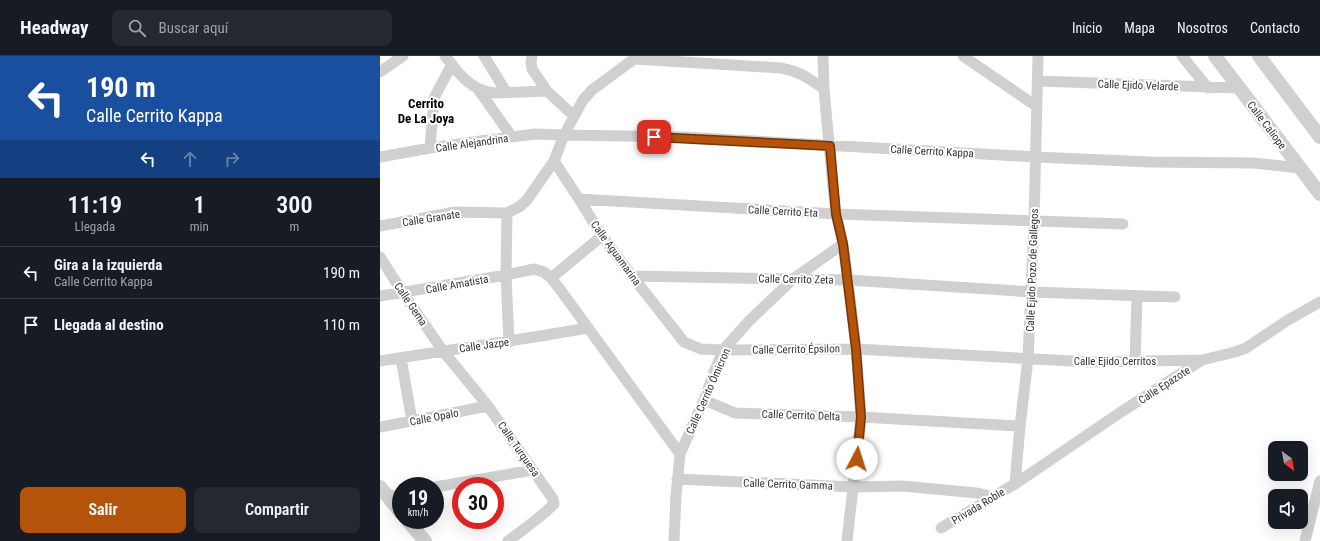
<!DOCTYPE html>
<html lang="es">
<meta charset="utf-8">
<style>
:root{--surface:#171b24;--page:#242831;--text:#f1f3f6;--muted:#9ea1a6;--line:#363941;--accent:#b45309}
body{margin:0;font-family:"Roboto Condensed",sans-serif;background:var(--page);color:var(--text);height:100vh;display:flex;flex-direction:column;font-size:15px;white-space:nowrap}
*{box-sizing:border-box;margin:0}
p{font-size:13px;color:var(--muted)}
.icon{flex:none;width:22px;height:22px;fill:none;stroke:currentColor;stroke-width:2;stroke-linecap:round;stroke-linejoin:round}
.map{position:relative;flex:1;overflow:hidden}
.details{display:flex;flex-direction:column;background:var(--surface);width:380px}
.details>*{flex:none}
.top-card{background:#1a4fa0;color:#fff;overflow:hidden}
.needle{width:26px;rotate:148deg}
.tools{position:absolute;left:888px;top:385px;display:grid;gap:8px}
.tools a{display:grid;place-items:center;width:40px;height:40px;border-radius:8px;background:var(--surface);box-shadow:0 4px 16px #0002;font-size:20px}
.speed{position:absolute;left:12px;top:421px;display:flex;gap:8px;font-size:20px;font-weight:700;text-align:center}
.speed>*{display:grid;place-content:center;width:52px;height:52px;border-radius:50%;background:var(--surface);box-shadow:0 4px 16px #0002;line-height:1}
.speed small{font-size:10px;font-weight:400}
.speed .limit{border:6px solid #d22;background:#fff;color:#111}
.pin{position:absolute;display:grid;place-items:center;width:34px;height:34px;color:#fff;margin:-17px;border-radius:8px;box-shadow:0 2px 6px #0006}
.me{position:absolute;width:44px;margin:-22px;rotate:5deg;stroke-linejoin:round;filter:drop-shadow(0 0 3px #0008)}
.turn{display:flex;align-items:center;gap:14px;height:84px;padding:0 20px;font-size:18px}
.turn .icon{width:52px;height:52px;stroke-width:2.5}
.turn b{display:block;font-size:28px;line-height:34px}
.lanes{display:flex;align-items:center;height:38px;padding:0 20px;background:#0003;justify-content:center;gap:20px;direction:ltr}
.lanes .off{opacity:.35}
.eta{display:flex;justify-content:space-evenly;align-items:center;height:68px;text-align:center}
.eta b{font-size:24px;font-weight:600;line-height:28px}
.primary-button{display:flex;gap:8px;margin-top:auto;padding:8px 20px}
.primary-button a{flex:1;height:46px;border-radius:8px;background:var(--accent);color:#fff;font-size:16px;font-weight:600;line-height:46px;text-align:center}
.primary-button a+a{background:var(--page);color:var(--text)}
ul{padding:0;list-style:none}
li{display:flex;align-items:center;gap:12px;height:52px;padding:0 20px;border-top:1px solid var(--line)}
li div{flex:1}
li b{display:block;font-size:15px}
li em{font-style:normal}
header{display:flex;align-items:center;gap:24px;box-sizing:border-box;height:56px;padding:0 20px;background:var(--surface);border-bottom:1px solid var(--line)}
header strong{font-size:19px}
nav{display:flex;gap:22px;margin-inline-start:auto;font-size:14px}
.search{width:280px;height:36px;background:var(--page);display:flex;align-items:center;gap:10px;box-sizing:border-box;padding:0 14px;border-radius:8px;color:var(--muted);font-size:15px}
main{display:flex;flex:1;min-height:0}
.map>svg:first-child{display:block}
</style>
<header>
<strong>Headway</strong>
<div class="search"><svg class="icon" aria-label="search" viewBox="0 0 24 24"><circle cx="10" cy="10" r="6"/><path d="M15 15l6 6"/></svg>Buscar aquí</div>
<nav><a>Inicio</a><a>Mapa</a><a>Nosotros</a><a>Contacto</a></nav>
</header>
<main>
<section class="details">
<div class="top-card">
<div class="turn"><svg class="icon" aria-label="left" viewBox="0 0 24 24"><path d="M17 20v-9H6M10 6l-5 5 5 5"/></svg><div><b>190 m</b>Calle Cerrito Kappa</div></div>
<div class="lanes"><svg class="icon" aria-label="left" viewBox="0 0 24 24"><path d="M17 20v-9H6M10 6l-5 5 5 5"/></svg><svg class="icon off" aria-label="ahead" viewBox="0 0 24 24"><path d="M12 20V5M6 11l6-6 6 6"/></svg><svg class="icon off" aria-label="right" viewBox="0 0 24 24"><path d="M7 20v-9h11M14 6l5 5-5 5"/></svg></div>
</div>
<div class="eta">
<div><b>11:19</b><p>Llegada</p></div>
<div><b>1</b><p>min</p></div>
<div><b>300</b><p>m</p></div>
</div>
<ul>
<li><svg class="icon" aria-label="left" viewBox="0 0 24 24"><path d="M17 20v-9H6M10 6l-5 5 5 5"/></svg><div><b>Gira a la izquierda</b><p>Calle Cerrito Kappa</p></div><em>190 m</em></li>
<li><svg class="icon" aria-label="arrive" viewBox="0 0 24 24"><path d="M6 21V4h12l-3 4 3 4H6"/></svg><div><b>Llegada al destino</b></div><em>110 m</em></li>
</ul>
<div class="primary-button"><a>Salir</a><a>Compartir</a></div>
</section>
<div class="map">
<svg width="940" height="485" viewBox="0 0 940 485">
<rect width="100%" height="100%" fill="#fff"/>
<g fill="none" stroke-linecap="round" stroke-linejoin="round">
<path stroke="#d0d0d0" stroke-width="11" d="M65,0C79,18 91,35 115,37L167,35
M104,0L126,36
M152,0L151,6L152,13L167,35L194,60
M443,0L444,33L453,132L456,158L463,188L468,224L476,293L481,361L467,485
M583,0L656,50
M802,0L828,32
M255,3L401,12C421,16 428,22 444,33
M0,16L23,0
M657,25L860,32
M98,33L132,81
M50,92L54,42L72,8
M0,101L50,92L108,84L155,78L184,79L304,81L656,101L770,106L873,107L920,112
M174,105L199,143L222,180L252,220L304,286L321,293L343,294L476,293L710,306L822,304
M199,143L456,158L743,168
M127,157L126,219L129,286
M0,170L75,156L127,157L139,151L147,144L174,105L184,79L203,44L212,34L258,0
M0,201L23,237L63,295L108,350L173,443L174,448C160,462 144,473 128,485
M252,220L468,224L652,236L795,241
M171,222L222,180
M0,240L126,219L154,213L164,216L171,222L179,232L300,398
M21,302L32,365
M0,305C69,294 139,284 208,272
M755,306L757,240
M324,344L355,357L481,361L640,370
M0,371L108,350
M297,423L474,431L522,430L597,437L614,441
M635,428L640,370L648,303L654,166L658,0
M55,431L153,414
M8,441L21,438
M561,472L635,428L741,356L822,304L855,296L866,292L908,264L940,246
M294,485L296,440L300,398L324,344L333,319L343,294L370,264L413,223L463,188
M925,485L940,425"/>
<path stroke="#d0d0d0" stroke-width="14" d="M835,0L940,138
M879,0L940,81
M0,431L21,457
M27,464L45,485"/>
</g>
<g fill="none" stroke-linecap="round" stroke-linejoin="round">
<defs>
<path id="route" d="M274,81L450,90L456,158L463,188L476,293L481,361L477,403"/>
</defs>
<use href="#route" stroke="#753606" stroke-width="10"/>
<use href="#route" stroke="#b45309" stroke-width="7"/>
</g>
<g text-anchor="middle" stroke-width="4" stroke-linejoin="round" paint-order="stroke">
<g font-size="11" fill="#333" stroke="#fff">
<text transform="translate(758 29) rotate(2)" y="4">Calle Ejido Velarde</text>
<text transform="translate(887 69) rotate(53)" y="4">Calle Caliope</text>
<text transform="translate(92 87) rotate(-8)" y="4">Calle Alejandrina</text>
<text transform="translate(552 95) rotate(3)" y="4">Calle Cerrito Kappa</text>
<text transform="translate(403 155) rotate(3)" y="4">Calle Cerrito Eta</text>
<text transform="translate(51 162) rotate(-9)" y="4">Calle Granate</text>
<text transform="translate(236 197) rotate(54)" y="4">Calle Aguamarina</text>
<text transform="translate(652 214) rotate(-88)" y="4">Calle Ejido Pozo de Gallegos</text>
<text transform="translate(416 223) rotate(1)" y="4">Calle Cerrito Zeta</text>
<text transform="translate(77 228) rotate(-10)" y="4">Calle Amatista</text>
<text transform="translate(31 248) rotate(56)" y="4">Calle Gema</text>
<text transform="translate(104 289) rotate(-8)" y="4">Calle Jazpe</text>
<text transform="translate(416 293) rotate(-1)" y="4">Calle Cerrito Épsilon</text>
<text x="735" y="309">Calle Ejido Cerritos</text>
<text transform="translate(784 329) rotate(-33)" y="4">Calle Epazote</text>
<text transform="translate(328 335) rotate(-66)" y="4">Calle Cerrito Ómicron</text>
<text transform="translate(421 359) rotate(2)" y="4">Calle Cerrito Delta</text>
<text transform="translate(54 361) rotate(-11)" y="4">Calle Opalo</text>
<text transform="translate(139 393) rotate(55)" y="4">Calle Turquesa</text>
<text transform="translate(408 428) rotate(2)" y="4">Calle Cerrito Gamma</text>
<text transform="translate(598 450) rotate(-31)" y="4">Privada Roble</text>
</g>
<g font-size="13" font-weight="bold" fill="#000" stroke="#fff">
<text x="46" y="52">Cerrito<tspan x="46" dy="15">De La Joya</tspan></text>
</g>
</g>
</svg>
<div class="tools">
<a><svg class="needle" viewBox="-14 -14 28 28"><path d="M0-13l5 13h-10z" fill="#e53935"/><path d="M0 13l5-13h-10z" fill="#9ea1a6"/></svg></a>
<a><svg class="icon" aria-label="sound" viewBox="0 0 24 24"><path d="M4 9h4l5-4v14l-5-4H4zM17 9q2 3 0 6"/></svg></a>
</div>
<div class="speed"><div>19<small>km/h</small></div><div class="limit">30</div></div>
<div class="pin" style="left:274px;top:81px;background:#d93025"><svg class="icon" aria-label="arrive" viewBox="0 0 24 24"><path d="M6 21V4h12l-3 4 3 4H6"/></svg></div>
<svg class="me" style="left:477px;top:403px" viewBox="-20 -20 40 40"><circle r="19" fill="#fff"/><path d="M0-13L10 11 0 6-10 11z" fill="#b45309"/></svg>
</div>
</main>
